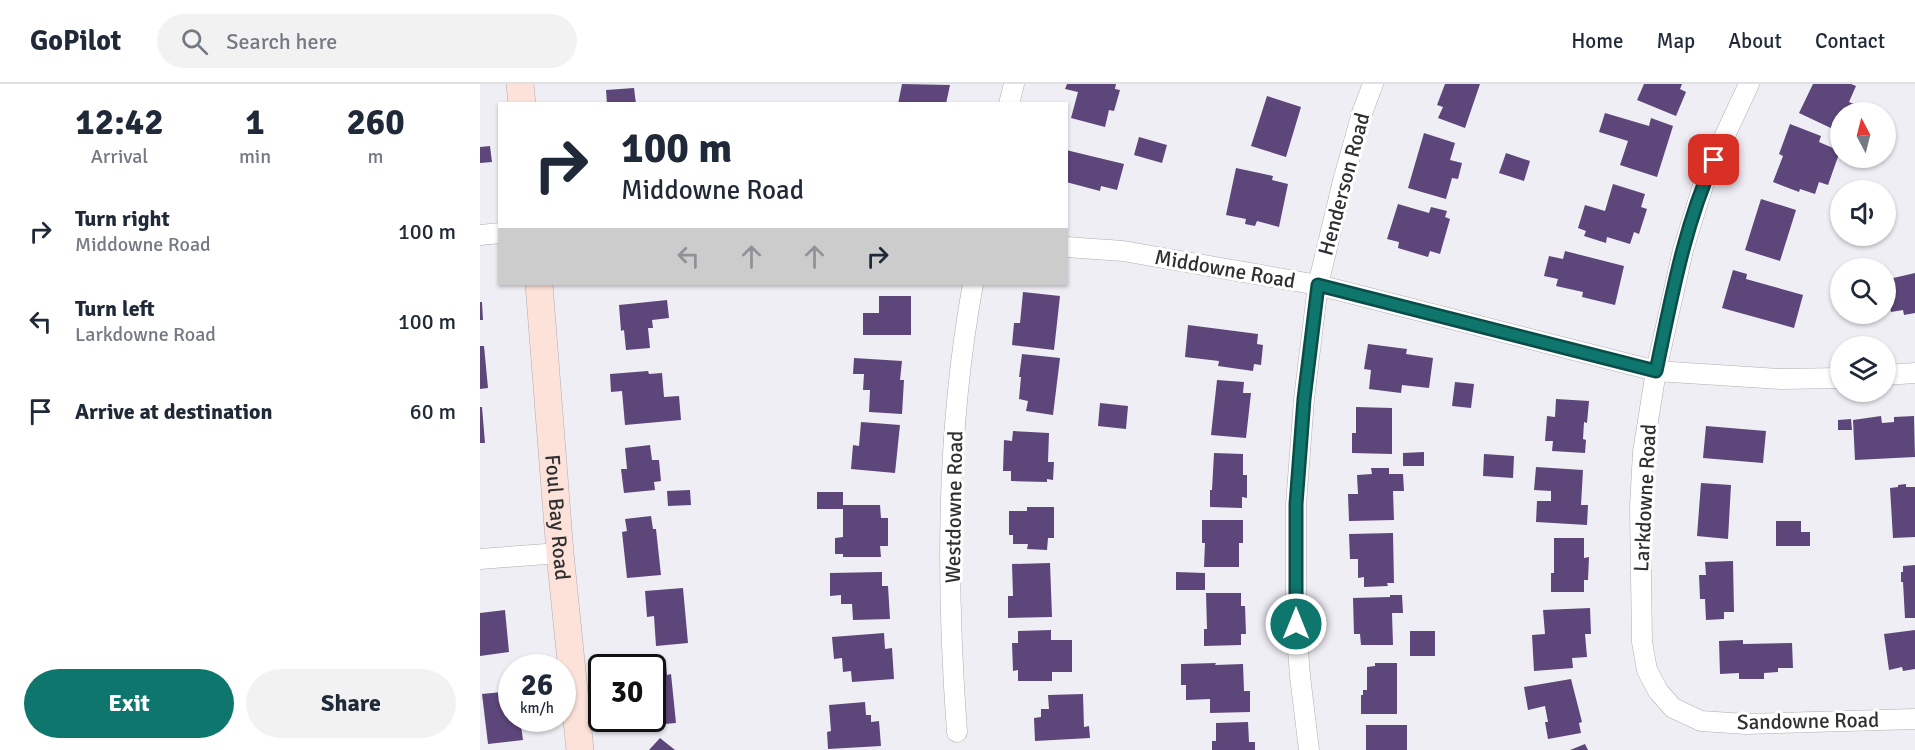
<!DOCTYPE html>
<style>
:root{--surface:#fff;--page:#f2f2f3;--text:#1f2937;--muted:#747a83;--line:#e0e1e3;--accent:#0f766e}
body{margin:0;font-family:Signika,sans-serif;background:var(--page);color:var(--text);height:100vh;display:flex;flex-direction:column;font-size:22px;white-space:nowrap}
*{box-sizing:border-box;margin:0}
p{font-size:20px;color:var(--muted)}
.icon{flex:none;width:33px;height:33px;fill:none;stroke:currentColor;stroke-width:2;stroke-linecap:round;stroke-linejoin:round}
.map{position:relative;flex:1;overflow:hidden}
.sheet{display:flex;flex-direction:column;background:var(--surface);width:480px}
.sheet>*{flex:none}
.top-card{position:absolute;left:18px;top:18px;width:570px;height:183px;border-radius:0px;box-shadow:0 2px 4px #0004;background:#fff;color:var(--text);overflow:hidden}
.needle{width:39px;rotate:353deg}
.fabs{position:absolute;left:1350px;top:18px;display:grid;gap:12px}
.fabs a{display:grid;place-items:center;width:66px;height:66px;border-radius:50%;background:var(--surface);box-shadow:0 2px 4px #0004;font-size:30px}
.speed{position:absolute;left:18px;top:570px;display:flex;gap:12px;font-size:30px;font-weight:700;text-align:center}
.speed>*{display:grid;place-content:center;width:78px;height:78px;border-radius:50%;background:var(--surface);box-shadow:0 2px 4px #0004;line-height:1}
.speed small{font-size:15px;font-weight:400}
.speed .limit{border:3px solid #111;border-radius:9px;background:#fff;color:#111}
.pin{position:absolute;display:grid;place-items:center;width:51px;height:51px;color:#fff;margin:-26px;border-radius:12px;box-shadow:0 3px 9px #0006}
.me{position:absolute;width:66px;margin:-33px;rotate:0deg;stroke-linejoin:round;filter:drop-shadow(0 0 4px #0008)}
.turn{display:flex;align-items:center;gap:21px;height:126px;padding:0 24px;font-size:27px}
.turn .icon{width:78px;height:78px;stroke-width:2.5}
.turn b{display:block;font-size:42px;line-height:51px}
.lanes{display:flex;align-items:center;height:57px;padding:0 24px;background:#0003;justify-content:center;gap:30px;direction:ltr}
.lanes .off{opacity:.35}
.eta{display:flex;justify-content:space-evenly;align-items:center;height:102px;text-align:center}
.eta b{font-size:36px;font-weight:700;line-height:42px}
.primary-button{display:flex;gap:12px;margin-top:auto;padding:12px 24px}
.primary-button a{flex:1;height:69px;border-radius:36px;background:var(--accent);color:#fff;font-size:24px;font-weight:700;line-height:69px;text-align:center}
.primary-button a+a{background:var(--page);color:var(--text)}
ul{padding:0;list-style:none}
li{display:flex;align-items:center;gap:18px;height:90px;padding:0 24px}
li div{flex:1}
li b{display:block;font-size:22px}
li em{font-style:normal}
header{display:flex;align-items:center;gap:36px;box-sizing:border-box;height:84px;padding:0 30px;background:var(--surface);border-bottom:2px solid var(--line)}
header strong{font-size:28px}
nav{display:flex;gap:33px;margin-inline-start:auto;font-size:21px}
.search{width:420px;height:54px;background:var(--page);display:flex;align-items:center;gap:15px;box-sizing:border-box;padding:0 21px;border-radius:33px;color:var(--muted);font-size:22px}
main{display:flex;flex:1;min-height:0}
.map>svg:first-child{display:block}
</style>
<header>
<strong>GoPilot</strong>
<div class="search"><svg class="icon" aria-label="search" viewBox="0 0 24 24"><circle cx="10" cy="10" r="6"/><path d="M15 15l6 6"/></svg>Search here</div>
<nav><a>Home</a><a>Map</a><a>About</a><a>Contact</a></nav>
</header>
<main>
<section class="sheet">
<div class="eta">
<div><b>12:42</b><p>Arrival</p></div>
<div><b>1</b><p>min</p></div>
<div><b>260</b><p>m</p></div>
</div>
<ul>
<li><svg class="icon" aria-label="right" viewBox="0 0 24 24"><path d="M7 20v-9h11M14 6l5 5-5 5"/></svg><div><b>Turn right</b><p>Middowne Road</p></div><em>100 m</em></li>
<li><svg class="icon" aria-label="left" viewBox="0 0 24 24"><path d="M17 20v-9H6M10 6l-5 5 5 5"/></svg><div><b>Turn left</b><p>Larkdowne Road</p></div><em>100 m</em></li>
<li><svg class="icon" aria-label="arrive" viewBox="0 0 24 24"><path d="M6 21V4h12l-3 4 3 4H6"/></svg><div><b>Arrive at destination</b></div><em>60 m</em></li>
</ul>
<div class="primary-button"><a>Exit</a><a>Share</a></div>
</section>
<div class="map">
<svg width="1435" height="666" viewBox="0 0 1435 666">
<rect width="100%" height="100%" fill="#f0eef5"/>
<path fill="#5d467a" d="M422,0L470,1L466,20H418Z
M587,0H636L635,5L640,6L634,27L629,26L625,43L591,34L598,8L585,5Z
M965,0H1000L985,44L958,34L963,23L957,21Z
M1164,0H1202L1200,5L1206,8L1196,32L1157,16Z
M1333,0H1371L1376,2L1369,18L1388,26L1387,28H1360V35L1355,46L1319,29Z
M154,4L156,20H127L126,6Z
M787,12L821,23L806,73L771,62Z
M1125,29L1169,42L1171,34L1193,42L1177,93L1140,81L1148,57L1119,48Z
M1310,40L1341,52L1339,58L1360,67L1348,101L1339,98L1335,110L1320,105L1319,108L1293,98L1303,72L1299,70Z
M944,49L975,59L970,76L982,79L978,95L972,94L966,115L928,104Z
M659,53L687,61L682,79L654,71Z
M10,62L12,78L0,79V63Z
M586,66L644,80L637,106L621,102L620,107L586,98Z
M1026,69L1050,77L1044,97L1019,89Z
M756,84L793,92L792,96L808,100L799,143L777,137L775,142L765,140L766,135L746,131Z
M1133,100L1165,110L1161,123L1167,125L1159,150L1154,148L1150,160L1127,153L1126,159L1104,152L1106,147L1098,144L1105,121L1125,127Z
M1281,115L1316,126L1300,177L1265,166Z
M918,120L949,129L951,123L967,127L965,133L970,135L960,170L950,167L948,173L918,164L919,158L907,155Z
M1085,167L1144,182L1135,221L1102,213L1103,208L1076,202L1078,195L1064,192L1069,172L1083,175Z
M1253,186L1267,190L1266,195L1323,211L1314,244L1242,224Z
M1435,189V229L1424,231L1423,226L1411,228L1406,203L1411,202L1409,195Z
M543,208L580,212L574,266L532,261L534,239H540Z
M399,212H431V251H383V229H399Z
M187,216L189,234L172,236L173,244H168L170,264L146,266L144,246L141,247L139,221Z
M0,218H2L3,236H0Z
M708,241L778,250L777,260L783,261L781,281L774,280L773,287L738,282L739,277L705,273Z
M888,260L927,265L926,270L953,274L949,304L922,301L921,309L889,305L891,286L884,285Z
M0,262H4L8,304L0,305Z
M542,270L580,274L573,331L546,327L548,317L539,315L541,293H539Z
M374,274L422,277L420,296H424L422,330L389,328L390,306H383L384,290H373Z
M168,287L169,290L182,289L184,313L199,312L201,336L145,341L142,307L131,308L130,290Z
M737,296L764,298L763,309H771L766,354L731,351Z
M975,298L994,300L991,324L972,322Z
M1076,315L1109,317L1107,339L1104,338L1103,355L1106,356L1105,369L1072,367L1073,357H1065L1067,332L1075,333Z
M620,319L648,322L646,345L618,342Z
M0,323H2L5,359H0Z
M876,323L912,324V370L872,369V349H876Z
M1401,332L1402,339L1414,338V333L1434,332L1435,373L1375,376L1373,336Z
M1371,335L1372,346H1358V336Z
M381,338L420,341L415,389L371,385L373,361L379,362Z
M1226,342L1286,347L1283,379L1223,374Z
M533,347L569,349L568,378H574L573,396L567,395V398L531,397V387H523L524,356L532,357Z
M170,361L172,376H179L181,397L174,398L175,406L144,409L141,385H147L145,364Z
M944,368V382H923V369Z
M734,369L763,370V391H767V414L762,413V424L730,423V406H732Z
M1004,370L1034,372L1033,394L1003,392Z
M1056,383L1103,386L1101,421H1108L1107,441L1056,438L1057,417H1071V407L1054,406Z
M891,384H909V390H923L924,407H913L914,436L869,437L868,410H878L877,391L892,390Z
M1221,399L1251,401L1248,455L1217,452Z
M1426,400V403H1435V453L1413,454L1410,404L1418,403V401Z
M210,406L211,421L188,422L187,407Z
M337,408H363V421H400L401,434H408V462H400L401,473H363V470H355V454L363,453V425H337Z
M547,423H574V454H568L567,466L547,465L548,460H533V451H529V427H547Z
M171,432L173,445H176L181,491L147,494L142,448L147,447L145,435Z
M722,436H763V459H759V483H724L725,459H722Z
M1296,437H1321V448H1330V462H1296Z
M913,449L914,499H907L908,502L884,503V493L878,494V475H870L869,450Z
M1074,454H1104V474L1109,473L1108,496H1104V508H1071V489H1074Z
M1253,477L1254,528H1244V535L1226,536L1225,515H1220L1219,491H1226L1225,478Z
M570,479L572,533L528,534V512H533L532,480Z
M1435,481V534H1425L1423,498H1421V488H1423V482Z
M402,488V502H408L410,535L373,536L372,520H361V511L350,512V489Z
M696,488L725,489V506H696Z
M203,504L208,559L176,562L174,532L167,533L165,507Z
M726,509H761V522H765L766,550H761V561L724,562V545H727Z
M910,511H922L923,529H912L913,561H881L880,550H874L873,514L910,513Z
M1110,524L1111,550H1105L1107,573L1092,574L1093,584L1054,587L1052,551L1065,550L1063,526Z
M25,526L29,568L0,572V529Z
M571,546V556H592V588H572V597H538V586L533,587L532,559H538V547Z
M1435,546V585L1423,587L1422,583L1409,586L1404,550Z
M930,547H955V572H930Z
M404,549L405,565L412,564L414,595L372,598L371,587L363,588L362,574L354,575L352,553Z
M1263,556V560L1312,559L1313,584H1298V588L1284,589V595H1259V589L1240,590L1239,557Z
M186,579L187,591L191,590L196,639L162,642L161,634H172V584H161V581Z
M736,579L735,581L763,580L764,607H770V628L730,629V615L706,616V601H701V580Z
M895,579H917V630H881V611H883V606H887V583L895,582Z
M1091,595L1102,638L1099,639L1101,649L1068,655L1065,638H1068L1065,622L1048,626L1044,603Z
M32,607V634H40L43,656L8,660L2,610Z
M603,610L604,643L609,642L610,654L555,657L554,634L561,633V625H569L568,611Z
M385,618L386,631H391V638L399,637L401,662L348,665L347,648L351,647L349,621Z
M768,638L769,658H775V666H732V657H736V639Z
M886,641H927V666H886Z
M180,654L195,666H169Z
M1105,660L1108,666H1090Z"/>
<g fill="none" stroke-linecap="round" stroke-linejoin="round">
<defs>
<path id="street" d="M1269,0L1226,92L1203,166L1176,287L1163,368L1160,423L1162,558L1167,586L1178,607L1193,624L1221,637L1266,640L1435,635
M529,20L534,0
M0,151L20,149
M586,163L643,167L838,201L1176,287L1301,295L1360,294
M1406,291L1435,289
M0,475L80,469
M477,648C466,499 466,347 493,200
M829,666L820,592L816,540V421L824,315L838,201L863,97L882,29L893,0"/>
<g id="secondary">
<path d="M40,0L42,20"/>
<path id="s1" d="M59,200L80,469L100,666"/>
</g>
</defs>
<use href="#street" stroke="#b0adb4" stroke-width="21"/>
<use href="#secondary" stroke="#b0adb4" stroke-width="28"/>
<use href="#street" stroke="#fff" stroke-width="20"/>
<use href="#secondary" stroke="#fde2da" stroke-width="27"/>
</g>
<g fill="none" stroke-linecap="round" stroke-linejoin="round">
<defs>
<path id="route" d="M816,540V420L824,315L838,201L1176,287C1191,216 1204,142 1234,76"/>
</defs>
<use href="#route" stroke="#0a4d48" stroke-width="15"/>
<use href="#route" stroke="#0f766e" stroke-width="10"/>
</g>
<g text-anchor="middle" stroke-width="6" stroke-linejoin="round" paint-order="stroke">
<g font-size="21" fill="#302f32" stroke="#fff">
<text transform="translate(864 100) rotate(-75)" y="7">Henderson Road</text>
<text transform="translate(745 185) rotate(10)" y="7">Middowne Road</text>
<text transform="translate(1165 414) rotate(-87)" y="7">Larkdowne Road</text>
<text transform="translate(474 423) rotate(-89)" y="7">Westdowne Road</text>
<text dy="7" stroke="none"><textPath href="#s1" startOffset="234">Foul Bay Road</textPath></text>
<text transform="translate(1328 637) rotate(-1)" y="7">Sandowne Road</text>
</g>
</g>
</svg>
<div class="fabs">
<a><svg class="needle" viewBox="-14 -14 28 28"><path d="M0-13l5 13h-10z" fill="#e53935"/><path d="M0 13l5-13h-10z" fill="#747a83"/></svg></a>
<a><svg class="icon" aria-label="sound" viewBox="0 0 24 24"><path d="M4 9h4l5-4v14l-5-4H4zM17 9q2 3 0 6"/></svg></a>
<a><svg class="icon" aria-label="search" viewBox="0 0 24 24"><circle cx="10" cy="10" r="6"/><path d="M15 15l6 6"/></svg></a>
<a><svg class="icon" aria-label="layers" viewBox="0 0 24 24"><path d="M12 4l9 5-9 5-9-5zM3 14l9 5 9-5"/></svg></a>
</div>
<div class="speed"><div>26<small>km/h</small></div><div class="limit">30</div></div>
<div class="pin" style="left:1234px;top:76px;background:#d93025"><svg class="icon" aria-label="arrive" viewBox="0 0 24 24"><path d="M6 21V4h12l-3 4 3 4H6"/></svg></div>
<svg class="me" style="left:816px;top:540px" viewBox="-20 -20 40 40"><circle r="17" fill="#0f766e" stroke="#fff" stroke-width="3"/><path d="M0-11L8 9 0 5-8 9z" fill="#fff"/></svg>
<div class="top-card">
<div class="turn"><svg class="icon" aria-label="right" viewBox="0 0 24 24"><path d="M7 20v-9h11M14 6l5 5-5 5"/></svg><div><b>100 m</b>Middowne Road</div></div>
<div class="lanes"><svg class="icon off" aria-label="left" viewBox="0 0 24 24"><path d="M17 20v-9H6M10 6l-5 5 5 5"/></svg><svg class="icon off" aria-label="ahead" viewBox="0 0 24 24"><path d="M12 20V5M6 11l6-6 6 6"/></svg><svg class="icon off" aria-label="ahead" viewBox="0 0 24 24"><path d="M12 20V5M6 11l6-6 6 6"/></svg><svg class="icon" aria-label="right" viewBox="0 0 24 24"><path d="M7 20v-9h11M14 6l5 5-5 5"/></svg></div>
</div>
</div>
</main>
